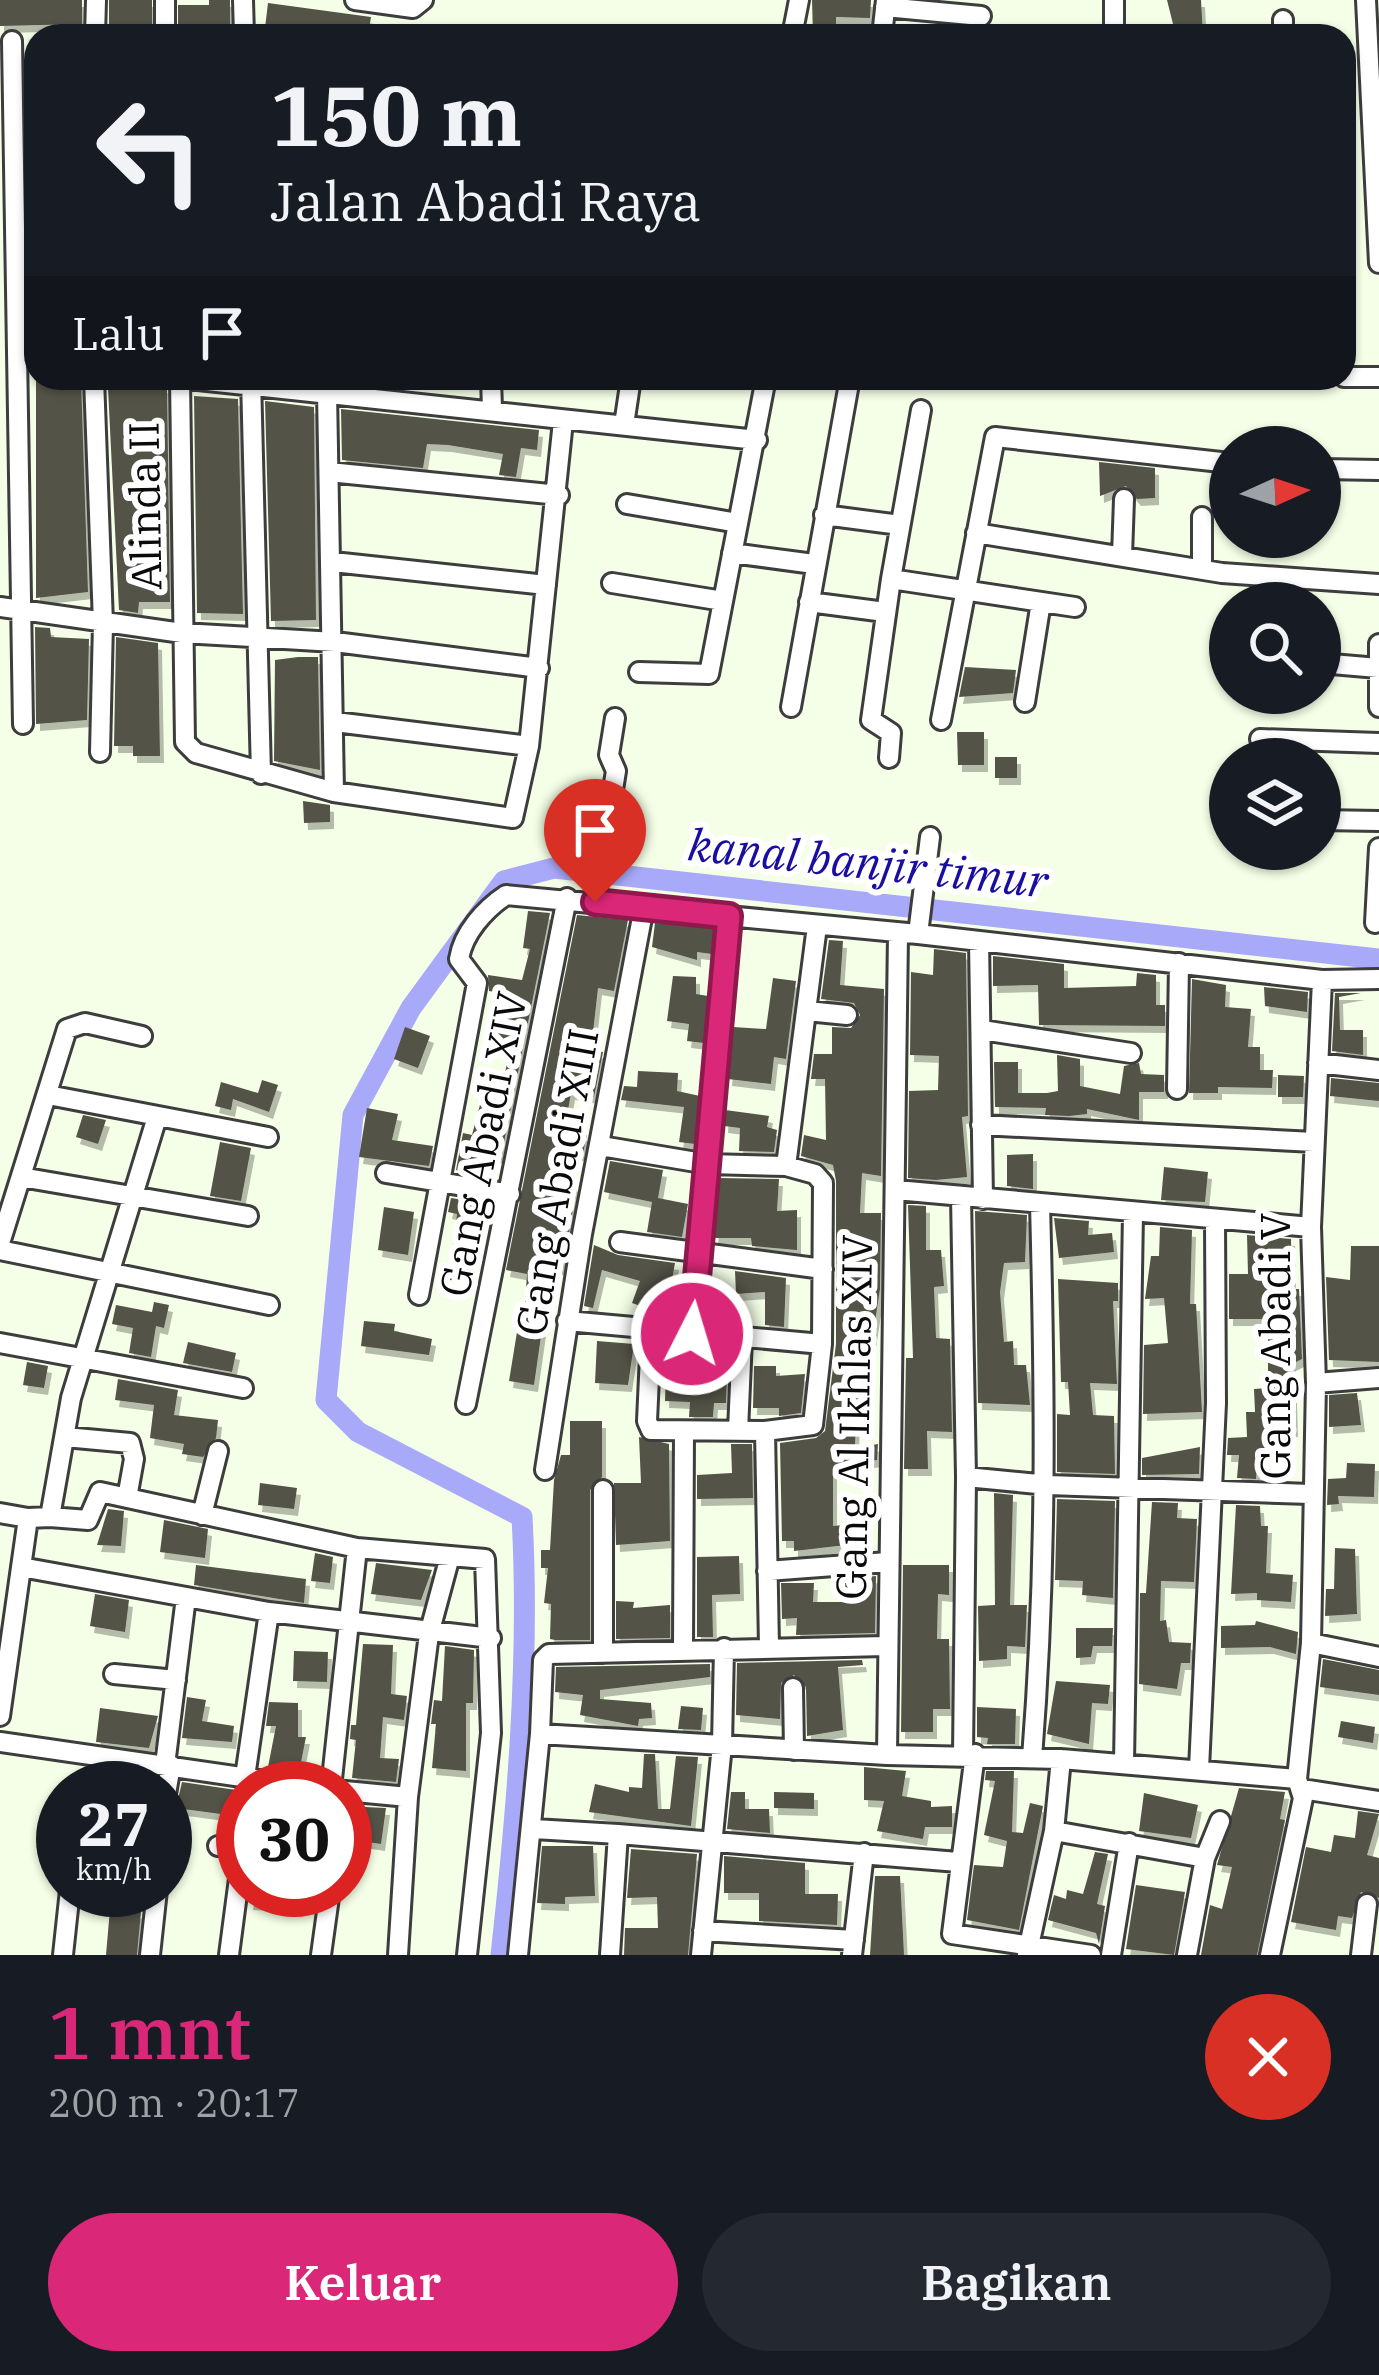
<!DOCTYPE html>
<html lang="id">
<meta charset="utf-8">
<style>
:root{--surface:#171b24;--page:#242831;--text:#f1f3f6;--muted:#9ea1a6;--accent:#db2777}
body{margin:0;font-family:"IBM Plex Serif",serif;background:var(--page);color:var(--text);height:100vh;display:flex;flex-direction:column;font-size:45px;white-space:nowrap}
*{box-sizing:border-box;margin:0}
p{font-size:39px;color:var(--muted)}
.icon{flex:none;width:66px;height:66px;fill:none;stroke:currentColor;stroke-width:2;stroke-linecap:round;stroke-linejoin:round}
.map{position:relative;height:1955px;overflow:hidden}
.sheet{display:flex;flex-direction:column;background:var(--surface);flex:1}
.sheet>*{flex:none}
.guide{position:absolute;left:24px;top:24px;width:1332px;height:366px;border-radius:36px;box-shadow:0 3px 9px #0004;background:#171b24;color:var(--text);overflow:hidden}
.needle{width:78px;rotate:87deg}
.controls{position:absolute;left:1209px;top:426px;display:grid;gap:24px}
.controls a{display:grid;place-items:center;width:132px;height:132px;border-radius:50%;background:var(--surface);box-shadow:0 3px 9px #0004;font-size:60px}
.speed{position:absolute;left:36px;top:1761px;display:flex;gap:24px;font-size:60px;font-weight:700;text-align:center}
.speed>*{display:grid;place-content:center;width:156px;height:156px;border-radius:50%;background:var(--surface);box-shadow:0 3px 9px #0004;line-height:1}
.speed small{font-size:30px;font-weight:400}
.speed .limit{border:18px solid #d22;background:#fff;color:#111}
.pin{position:absolute;display:grid;place-items:center;width:102px;height:102px;color:#fff;margin:-123px -51px;border-radius:50% 50% 50% 0;rotate:-45deg;box-shadow:0 0 12px #0007}
.pin .icon{rotate:45deg}
.me{position:absolute;width:132px;margin:-66px;rotate:5deg;stroke-linejoin:round;filter:drop-shadow(0 0 9px #0008)}
.turn{display:flex;align-items:center;gap:42px;height:252px;padding:0 48px;font-size:54px}
.turn .icon{width:156px;height:156px;stroke-width:2.5}
.turn b{display:block;font-size:84px;line-height:102px}
.then{display:flex;align-items:center;height:114px;padding:0 48px;background:#0003;gap:24px;font-size:45px}
.round{display:grid;place-items:center;flex:none;width:126px;height:126px;border-radius:63px;background:var(--page)}
.summary{display:flex;align-items:center;justify-content:space-between;height:204px;padding:0 48px}
h1{font-size:72px;font-weight:600;line-height:90px;color:var(--accent)}
.cta{display:flex;gap:24px;margin-top:auto;padding:24px 48px}
.cta a{flex:1;height:138px;border-radius:72px;background:var(--accent);color:#fff;font-size:48px;font-weight:600;line-height:138px;text-align:center}
.cta a+a{background:var(--page);color:var(--text)}
.map>svg:first-child{display:block}
</style>
<div class="map">
<svg width="1379" height="1955" viewBox="0 0 1379 1955">
<defs>
<filter id="shadow"><feDropShadow dx="4" dy="7" stdDeviation="0" flood-color="#0004"/></filter>
</defs>
<rect width="100%" height="100%" fill="#f5ffe7"/>
<g fill="none" stroke-linecap="round" stroke-linejoin="round">
<path stroke="#a9a9fa" stroke-width="21" d="M501,1955C517,1811 530,1662 522,1517L358,1432L326,1400L353,1115L411,1008L504,881L554,868L1379,959"/>
</g>
<path fill="#535346" filter="url(#shadow)" d="M0,0H82V24L0,26Z
M109,0H152V36H109Z
M209,0H230V36H178V5H209Z
M812,0H871L870,18L836,17V36H813Z
M1167,0H1201L1203,36H1176Z
M268,3L371,17L368,36H264Z
M26,58H36V193H28Z
M70,379H81L88,592L36,598V380Z
M167,386L170,602H139L138,613L119,610L108,388Z
M194,396L238,399L243,614L197,613Z
M265,401L314,407L316,620L271,621Z
M341,409L539,430L537,450L521,448L516,477L499,475L503,454L448,445L427,444L423,468L342,460Z
M1099,462L1155,468V498L1137,499L1126,486L1100,496Z
M35,627L50,628L51,637L89,639L87,720L36,724Z
M116,637L158,643L160,756H133V746H114Z
M298,657H318L320,770L274,761L275,660Z
M965,667L1016,670L1013,693L959,697Z
M957,732H984V765H958Z
M995,757H1017V778H995Z
M303,801L330,805V822L304,823Z
M528,911L550,913L501,1157L494,1156L490,1177L466,1173L456,1170L463,1133L472,1135L481,1101L497,1105L507,1064V1050L488,1047L501,993L489,991L488,975L522,980L530,949L523,948Z
M577,915L628,920L614,991L598,988L591,1050L603,1052L594,1097L571,1093L564,1133L587,1134L583,1154L555,1153L552,1183L577,1185L563,1269L554,1267L548,1287L534,1385L509,1381L517,1332L523,1333L527,1274L506,1270Z
M655,923L714,928L712,954L697,952V960L652,947Z
M829,940L843,941L840,985L884,989L881,1176L862,1173L860,1213H881L880,1289L870,1354L869,1412L856,1411L855,1448L878,1444L877,1460L852,1464L851,1472L833,1470V1526L844,1525L846,1545L794,1551V1541H782L780,1443L816,1438L825,1431L836,1344V1181L833,1165L801,1156L804,1135L826,1140L825,1079H811L814,1054H832V1027L851,1028L860,1015L854,1003L821,999Z
M934,949L966,953L968,1116L962,1117L967,1177L936,1180L908,1178L909,1091L938,1090L939,1056L910,1055L911,972L933,975Z
M993,956L1064,964V988L1136,986L1137,973L1156,975V1005H1165V1026L1039,1025L1038,985L993,986Z
M673,976L696,977V994L708,996L704,1043L687,1041L689,1024L667,1021Z
M773,978L796,981L786,1059L774,1057L771,1084L728,1079L733,1027L766,1029Z
M1192,979L1226,985L1225,1007L1251,1009L1248,1047H1260V1070H1273L1272,1088L1218,1087V1093H1189Z
M1264,987L1308,992L1307,1012L1265,1006Z
M1335,993H1361L1339,997L1340,1030H1363V1055L1332,1051Z
M405,1027L430,1036L418,1068L394,1059Z
M1057,1055L1080,1059V1086L1120,1094L1124,1066L1139,1063L1141,1074L1164,1075V1092H1139V1120L1087,1109V1114L1069,1116L1045,1115L1046,1108L995,1107L994,1062H1018V1093H1047L1058,1091Z
M638,1071L678,1073L677,1091L700,1096L695,1144L679,1142L684,1107L621,1100L624,1086L637,1087Z
M1278,1075L1304,1076L1303,1097H1278Z
M1331,1078L1379,1083V1101L1330,1096Z
M262,1080L278,1085L269,1112L233,1099L231,1110L215,1106L221,1082L258,1093Z
M367,1108L398,1114L392,1140L433,1146L429,1166L359,1157Z
M725,1110L769,1116L767,1127L777,1130L774,1152L739,1151L740,1128L724,1126Z
M83,1115L106,1120L98,1144L76,1137Z
M220,1142L251,1148L241,1201L210,1196Z
M1033,1154V1189L1007,1186V1155Z
M610,1161L663,1170L658,1198L688,1204L682,1237L647,1232L652,1202L604,1192Z
M1164,1167L1208,1172L1205,1202L1161,1200Z
M719,1178L779,1179L777,1211L797,1210V1250L752,1246L751,1238H714Z
M451,1198L484,1203L478,1247H469L468,1281L449,1280L457,1214L448,1212Z
M908,1205L926,1206V1250H941L944,1286L934,1287L936,1338L950,1339L952,1432L927,1431L928,1469H904L906,1358H913Z
M384,1207L414,1212L408,1255L378,1250Z
M975,1211L1027,1215L1025,1262L1004,1263L1000,1292L1004,1342L1013,1341L1014,1365H1026L1030,1405L978,1403Z
M1054,1218L1089,1221L1088,1235L1112,1233L1114,1252L1059,1258Z
M1160,1227L1192,1230L1190,1304H1196L1202,1412L1143,1414L1144,1345L1168,1343L1164,1298L1145,1299L1151,1256H1159Z
M1247,1235L1291,1239L1292,1289H1299L1302,1359L1292,1364L1294,1430L1267,1431L1268,1453L1258,1454L1256,1479L1237,1478L1239,1455H1227L1228,1438L1247,1437L1246,1412H1255L1254,1389L1268,1388V1319H1229V1274H1248Z
M594,1245L618,1255L675,1263L671,1285L662,1283L652,1310L632,1303L640,1281L602,1270L593,1308L584,1306Z
M1351,1246H1379V1362L1329,1360L1326,1277L1350,1280Z
M735,1271L786,1278L784,1327L765,1325V1292L736,1294Z
M1058,1279L1118,1283V1301H1113L1117,1384L1090,1383L1093,1415L1114,1416L1115,1474L1057,1472V1414L1070,1415L1068,1382H1061Z
M154,1302L169,1305L164,1328L156,1326L151,1357L129,1353L133,1328L112,1324L116,1305L152,1312Z
M364,1321L395,1324L394,1331L432,1339L429,1355L361,1346Z
M597,1341L634,1344L628,1385L595,1383Z
M188,1342L236,1353L232,1372L183,1363Z
M686,1346L728,1349L726,1403H714L713,1417H689L690,1402L665,1401L666,1370H684Z
M27,1362L48,1366L44,1388L23,1385Z
M754,1366H776V1376L805,1374L801,1413L779,1416V1408H753Z
M118,1379L178,1390L174,1415L218,1420L216,1438L203,1457L182,1454L184,1444L150,1438L154,1405L115,1400Z
M1357,1393L1361,1425L1329,1427V1395Z
M570,1421H602V1477L590,1490V1640H555L550,1639L551,1604L544,1603L548,1568H541V1550H550L554,1480L561,1455H570Z
M639,1437L669,1444L670,1541L616,1545L614,1483H641Z
M731,1444H752L753,1498L697,1499V1475L732,1473Z
M1200,1447L1199,1474L1142,1475V1458Z
M1347,1463L1375,1464L1374,1497L1338,1496L1339,1504L1327,1505L1328,1479L1346,1478Z
M260,1483L297,1488L294,1509L258,1505Z
M994,1493L1013,1495L1010,1605H1027L1025,1647L1007,1646V1659L979,1661L978,1606L995,1605Z
M1057,1499L1115,1501L1113,1598L1082,1595L1083,1581L1055,1580Z
M1152,1502L1178,1503L1177,1518L1197,1519L1194,1582L1161,1581L1160,1621L1166,1620L1169,1642L1191,1643L1190,1663H1181L1177,1689L1139,1684L1140,1593H1146Z
M1236,1505L1260,1506L1261,1526H1268L1266,1573L1293,1575L1291,1602L1257,1600V1593L1231,1594Z
M108,1509L124,1511L121,1546L97,1545Z
M164,1520L208,1529L205,1558L160,1552Z
M1335,1548L1355,1549L1357,1614L1325,1616L1326,1589H1334Z
M315,1553L333,1557L330,1583L311,1581Z
M739,1556L740,1594L712,1595L713,1637H697V1557Z
M376,1563L432,1570L421,1600L371,1594Z
M196,1565L306,1579L304,1603L194,1585Z
M903,1565H949V1595L938,1594L937,1639H949L950,1709H933V1732H901Z
M876,1576L875,1633L796,1635L797,1618L782,1619L781,1583H814L813,1602H846L845,1579Z
M95,1594L129,1600L125,1632L90,1626Z
M616,1601L634,1602L633,1608L670,1605V1638L616,1639Z
M1256,1621L1298,1632L1296,1654L1270,1647L1221,1648V1626L1255,1625Z
M1076,1628H1113L1112,1646H1093L1091,1657L1076,1658Z
M363,1644L393,1645L391,1694L407,1696L404,1720L383,1717L380,1758L399,1759L396,1782L352,1778L356,1740L350,1739L351,1725H356Z
M445,1646L474,1650L473,1703H466V1771L432,1768L436,1724H431L434,1700L442,1701Z
M294,1651L328,1652L327,1682L293,1681Z
M1323,1659L1379,1670V1695L1320,1687Z
M862,1660L863,1665L838,1667L843,1730L807,1736L806,1687L794,1675L781,1683L780,1719L736,1715L737,1663Z
M710,1664V1677L600,1690V1699L651,1703L652,1718L639,1719L638,1726L580,1715L583,1695L555,1692L556,1667Z
M1056,1681L1110,1685L1108,1704L1092,1703L1089,1744L1047,1734Z
M187,1697L206,1700L202,1721L234,1726L232,1742L182,1738Z
M269,1702L298,1703V1737H306L299,1772L268,1767L276,1726H266Z
M681,1706L703,1708L701,1730L678,1729Z
M977,1707L1016,1709L1015,1744H987L988,1738L977,1737Z
M100,1708L158,1716L149,1748L96,1742Z
M1341,1721L1375,1727L1373,1743L1338,1737Z
M644,1754H655L658,1809H670L676,1756L698,1757L691,1826L589,1812L595,1784L629,1792V1787L642,1788Z
M864,1767L906,1771L902,1796L931,1801V1807L952,1806V1827H925L923,1839L877,1831L884,1801L864,1800Z
M986,1771H1014L1012,1832L1023,1833L1030,1803L1043,1806L1019,1930L967,1920L974,1865L1003,1867L1007,1841L984,1835L995,1781L985,1780Z
M182,1782L243,1791V1817L176,1808Z
M1239,1788L1285,1792L1280,1819L1285,1820L1257,1955H1201L1210,1905L1222,1909L1232,1867L1217,1865Z
M731,1792H745V1809H769L770,1833L727,1829Z
M774,1792L814,1793V1809L774,1808Z
M1144,1793L1198,1805L1191,1838L1139,1831Z
M365,1807L386,1808L381,1844L361,1841Z
M1358,1811L1379,1814L1367,1855L1379,1858V1898L1361,1892L1352,1918L1338,1916L1336,1930L1291,1922L1306,1847L1331,1852L1334,1835L1355,1838Z
M542,1846H593L595,1896L565,1897V1904L537,1903Z
M631,1849L697,1854L688,1955H624L625,1928H658L657,1897L627,1898Z
M1095,1852L1108,1854L1097,1904L1105,1906L1099,1944L1096,1933L1048,1920L1054,1895L1066,1899L1067,1890L1083,1894Z
M724,1856L805,1863V1894H838L837,1925L759,1921V1893H724Z
M875,1876H900L904,1955H870Z
M1136,1885L1185,1892L1174,1955L1126,1949Z
M251,1890H299L298,1906L249,1903Z
M110,1909L141,1912L137,1955H106Z"/>
<g fill="none" stroke-linecap="round" stroke-linejoin="round">
<defs>
<path id="minor" d="M165,0V36
M243,0L244,36
M355,0L413,8L423,0
M1366,0L1379,263
M885,7L981,16
M1283,20V36
M95,36L96,0
M792,36L799,0
M882,36L886,0
M1114,36V0
M12,41L23,724
M1344,377H1379
M94,378L103,623L100,752
M179,378L757,440
M180,378L185,742L196,753L334,792L513,818L529,746L563,421
M251,378L261,774
M491,378L492,409
M327,392L334,792
M624,425L631,378
M1320,469L1379,470
M329,472L559,495
M627,504L738,523
M824,515L900,525
M976,533L1222,573L1379,584
M732,553L814,564
M1122,556L1124,499
M333,562L546,585
M1202,569V517
M891,579L921,410
M612,583L723,601
M809,602L885,612
M0,607L182,633L335,642L539,668
M1379,644V707
M1320,663L1378,668
M639,672L709,674L766,378
M1025,702L1041,602
M791,707L850,378
M941,720L995,437L1230,463
M335,722L529,746
M1260,739L1379,743
M889,758L891,733L871,720L891,579L1075,607
M1320,820L1379,821
M595,901L616,771L609,755L615,718
M1375,923L1379,848
M918,934L930,837
M979,941L983,1199
M807,1011L847,1015
M982,1030L1131,1053
M1318,1063L1379,1070
M1177,1089L1179,963
M48,1095L268,1137
M981,1125L1314,1142
M601,1146L708,1164L786,1166L815,1174L823,1183L822,1344L813,1425L765,1431L651,1430L647,1421L651,1333
M786,1166L817,926
M386,1173L510,1194
M21,1177L248,1216
M896,1190L1311,1227
M961,1196L966,1477L1048,1485L1310,1494
M620,1242L823,1269
M0,1243L67,1029L85,1023L142,1036
M0,1250L269,1305
M419,1295L477,983L459,959C463,933 485,909 506,895L918,934L1322,980L1379,979
M567,1321L822,1344
M692,1334L729,917
M0,1343L243,1388
M1316,1383L1379,1378
M466,1404L567,898
M738,1431L742,1338
M765,1431L769,1647
M65,1437L130,1443L134,1459L127,1498
M545,1470L582,1234L644,907
M603,1490V1653
M0,1513L28,1518L0,1716
M202,1515L218,1451
M50,1517L88,1520L100,1492L357,1548L485,1559L491,1733L467,1955
M28,1518L50,1517L71,1398L157,1117
M21,1567L269,1612L491,1638
M767,1571L888,1562
M1311,1643L1379,1657
M683,1649L684,1431
M114,1674L176,1680
M793,1688L794,1750
M540,1734L543,1660L549,1654L885,1646
M0,1742L318,1788
M975,1754L952,1934L1091,1955
M887,1755L898,934
M963,1755L966,1477
M1032,1758C1047,1568 1045,1395 1040,1204
M1124,1763L1133,1213
M165,1765L186,1597
M1199,1769L1216,1403L1215,1221
M245,1777L269,1612
M1297,1779L1311,1643L1316,1383L1311,1227L1322,980
M331,1788L357,1548
M1302,1789L1379,1801
M345,1791L408,1797
M165,1800L171,1765
M165,1819V1837
M534,1829L618,1834
M1054,1831L1205,1858
M218,1846L243,1848L229,1955
M703,1931L854,1940
M63,1955L70,1890
M150,1955L157,1890
M321,1955L330,1890
M398,1955L408,1797L429,1634L449,1560
M518,1955L540,1734L887,1755L1061,1759L1297,1779
M610,1955L618,1834L958,1862
M701,1955L722,1745L724,1648
M852,1955L864,1853
M1027,1955L1054,1831L1061,1759
M1111,1955L1129,1843
M1187,1955L1205,1858L1220,1821
M1270,1955L1303,1798L1297,1779
M1361,1955L1367,1904"/>
</defs>
<use href="#minor" stroke="#3d3d3d" stroke-width="24"/>
<use href="#minor" stroke="#fff" stroke-width="18"/>
</g>
<g fill="none" stroke-linecap="round" stroke-linejoin="round">
<defs>
<path id="route" d="M595,902L729,916L692,1334"/>
</defs>
<use href="#route" stroke="#8e194d" stroke-width="30"/>
<use href="#route" stroke="#db2777" stroke-width="21"/>
</g>
<g text-anchor="middle" stroke-width="12" stroke-linejoin="round" paint-order="stroke">
<g font-size="42" fill="#0a0a0a" stroke="#fff">
<text transform="translate(145 506) rotate(-91)" y="15">Alinda II</text>
<text transform="translate(483 1144) rotate(-79)" y="15">Gang Abadi XIV</text>
<text transform="translate(557 1182) rotate(-80)" y="15">Gang Abadi XIII</text>
<text transform="translate(1275 1346) rotate(-90)" y="15">Gang Abadi V</text>
<text transform="translate(854 1417) rotate(-89)" y="15">Gang Al Ikhlas XIV</text>
</g>
<g font-size="45" font-style="italic" fill="#190ea1" stroke="#fff">
<text transform="translate(868 863) rotate(6)" y="16">kanal banjir timur</text>
</g>
</g>
</svg>
<div class="controls">
<a><svg class="needle" viewBox="-14 -14 28 28"><path d="M0-13l5 13h-10z" fill="#e53935"/><path d="M0 13l5-13h-10z" fill="#9ea1a6"/></svg></a>
<a><svg class="icon" aria-label="search" viewBox="0 0 24 24"><circle cx="10" cy="10" r="6"/><path d="M15 15l6 6"/></svg></a>
<a><svg class="icon" aria-label="layers" viewBox="0 0 24 24"><path d="M12 4l9 5-9 5-9-5zM3 14l9 5 9-5"/></svg></a>
</div>
<div class="speed"><div>27<small>km/h</small></div><div class="limit">30</div></div>
<div class="pin" style="left:595px;top:902px;background:#d93025"><svg class="icon" aria-label="arrive" viewBox="0 0 24 24"><path d="M6 21V4h12l-3 4 3 4H6"/></svg></div>
<svg class="me" style="left:692px;top:1334px" viewBox="-20 -20 40 40"><circle r="17" fill="#db2777" stroke="#fff" stroke-width="3"/><path d="M0-11L8 9 0 5-8 9z" fill="#fff"/></svg>
<div class="guide">
<div class="turn"><svg class="icon" aria-label="left" viewBox="0 0 24 24"><path d="M17 20v-9H6M10 6l-5 5 5 5"/></svg><div><b>150 m</b>Jalan Abadi Raya</div></div>
<div class="then">Lalu<svg class="icon" aria-label="arrive" viewBox="0 0 24 24"><path d="M6 21V4h12l-3 4 3 4H6"/></svg></div>
</div>
</div>
<section class="sheet">
<div class="summary"><div><h1>1 mnt</h1><p>200 m · 20:17</p></div><a class="round" style="background:#d93025;color:#fff"><svg class="icon" aria-label="close" viewBox="0 0 24 24"><path d="M6 6l12 12M18 6L6 18"/></svg></a></div>
<div class="cta"><a>Keluar</a><a>Bagikan</a></div>
</section>
